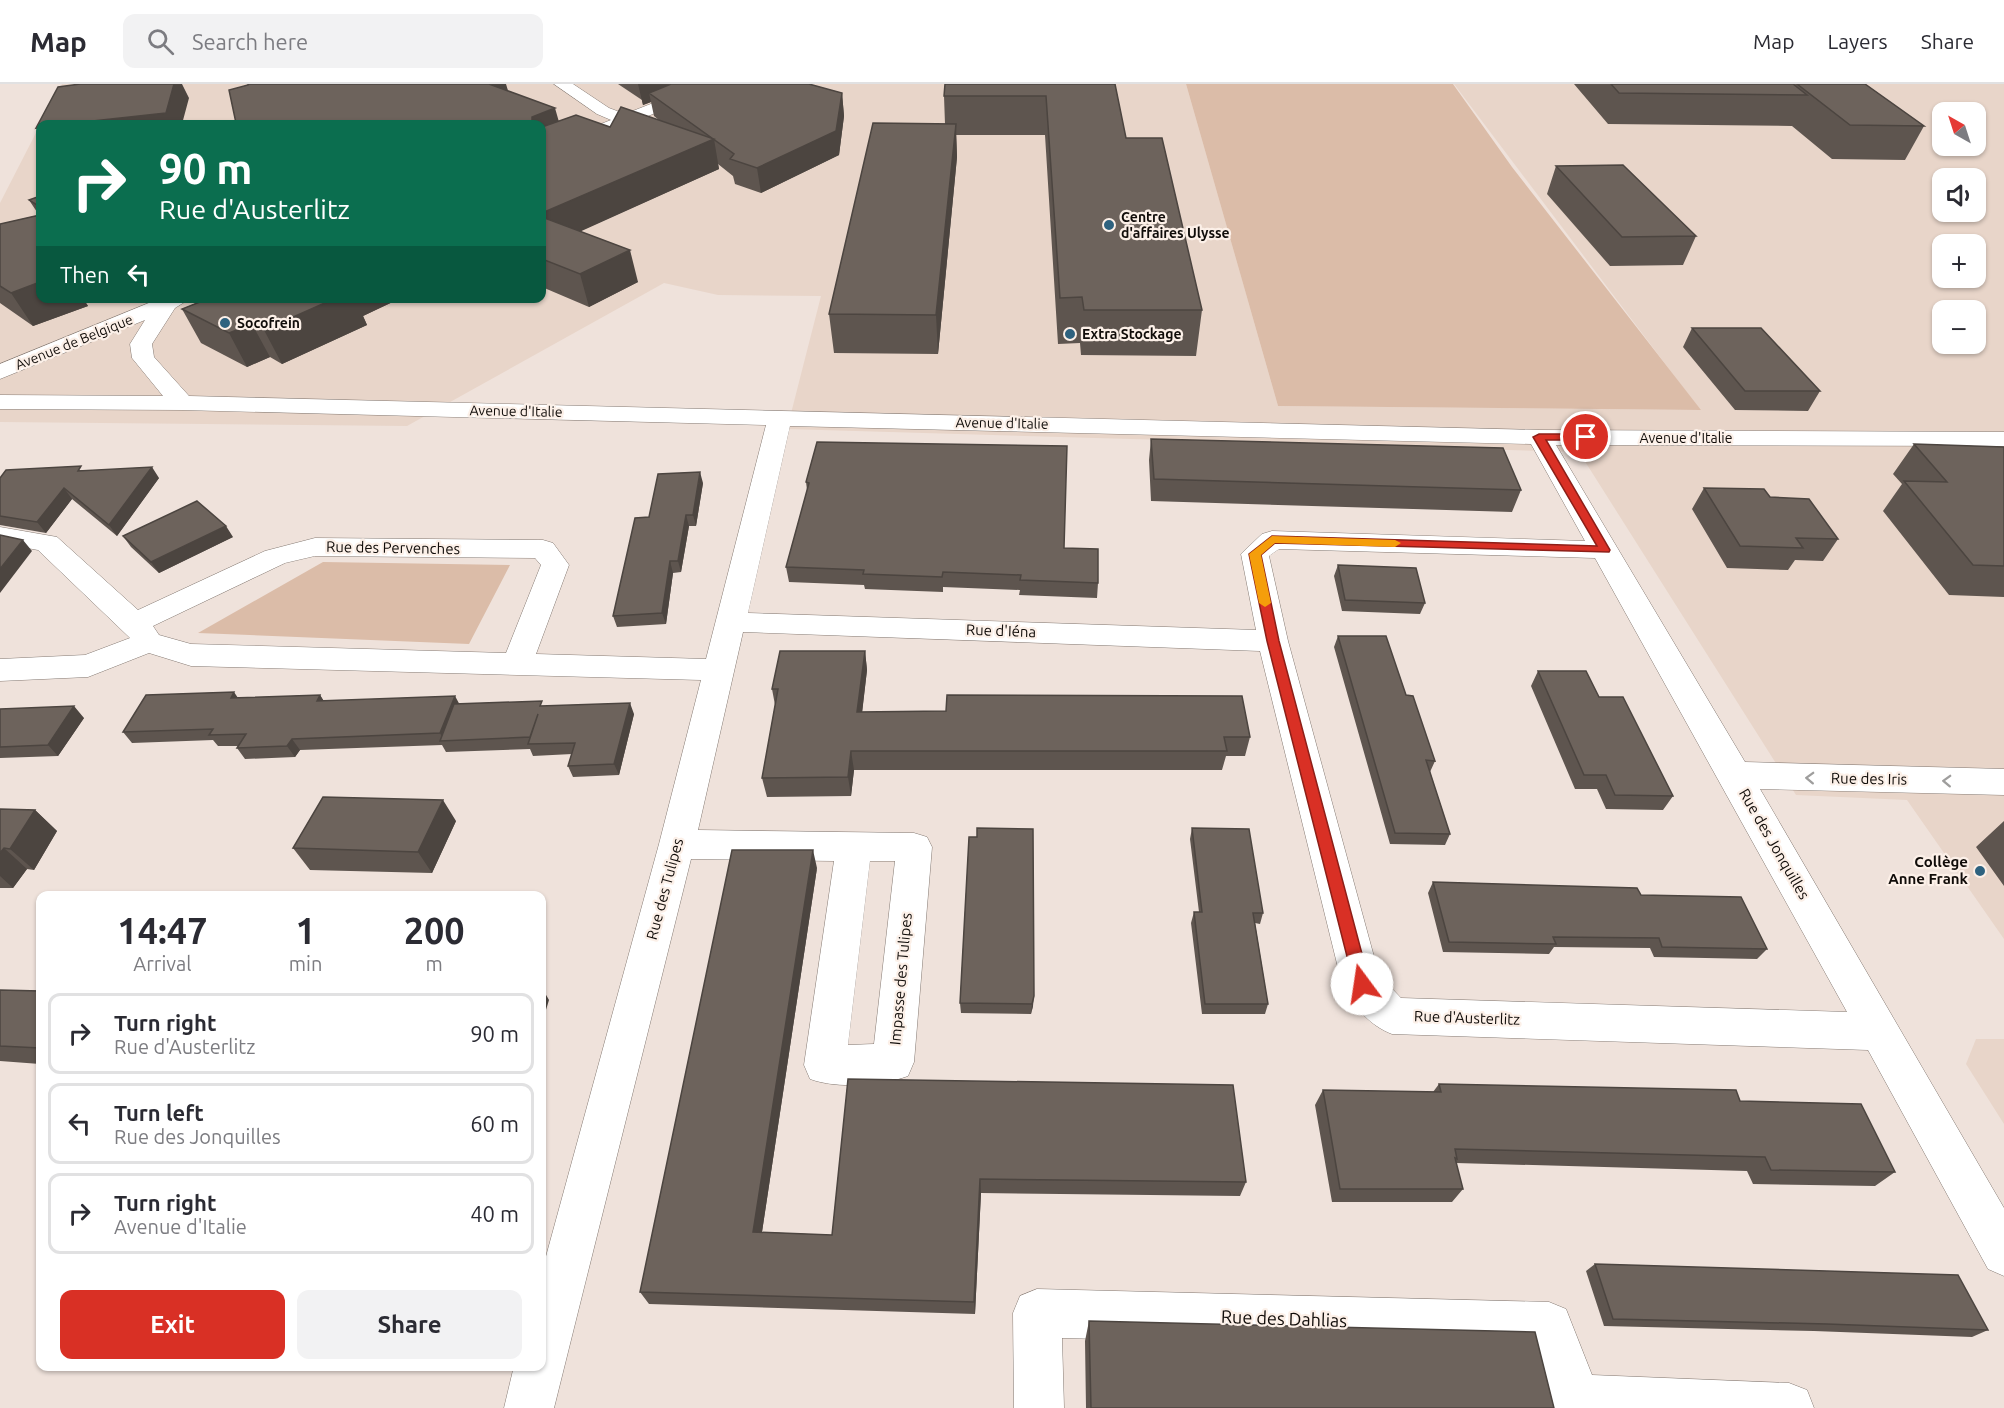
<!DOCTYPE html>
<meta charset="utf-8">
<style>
:root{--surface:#fff;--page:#f2f2f3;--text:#2b2b33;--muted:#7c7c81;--line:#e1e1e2;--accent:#d93025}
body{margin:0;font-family:Ubuntu,sans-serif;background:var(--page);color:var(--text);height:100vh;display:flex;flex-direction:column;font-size:22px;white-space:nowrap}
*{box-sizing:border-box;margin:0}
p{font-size:20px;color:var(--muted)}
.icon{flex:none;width:33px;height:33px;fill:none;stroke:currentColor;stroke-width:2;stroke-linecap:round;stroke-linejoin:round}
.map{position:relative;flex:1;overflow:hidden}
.panel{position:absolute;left:36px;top:807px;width:510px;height:480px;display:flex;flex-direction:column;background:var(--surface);border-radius:12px;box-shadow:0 2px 4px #0004}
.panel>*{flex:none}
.hud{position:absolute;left:36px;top:36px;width:510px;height:183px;border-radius:12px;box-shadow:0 2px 4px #0004;background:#0b6e4f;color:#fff;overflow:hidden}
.needle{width:39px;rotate:321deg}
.fabs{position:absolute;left:1932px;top:18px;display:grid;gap:12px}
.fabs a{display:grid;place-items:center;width:54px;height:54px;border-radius:12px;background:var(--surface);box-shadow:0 2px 4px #0004;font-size:30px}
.pin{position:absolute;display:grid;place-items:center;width:51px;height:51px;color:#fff;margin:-26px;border:3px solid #fff;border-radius:50%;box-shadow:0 2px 6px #0007}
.me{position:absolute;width:66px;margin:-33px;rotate:346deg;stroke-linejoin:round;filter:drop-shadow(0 0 4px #0008)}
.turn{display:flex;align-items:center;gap:21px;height:126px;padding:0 24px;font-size:27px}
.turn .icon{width:78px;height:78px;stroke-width:2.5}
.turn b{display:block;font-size:42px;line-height:51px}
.then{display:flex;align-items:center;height:57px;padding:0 24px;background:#0003;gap:12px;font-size:22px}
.eta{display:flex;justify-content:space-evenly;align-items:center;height:102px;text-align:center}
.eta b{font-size:36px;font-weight:700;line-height:42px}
.cta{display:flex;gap:12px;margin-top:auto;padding:12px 24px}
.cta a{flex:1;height:69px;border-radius:12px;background:var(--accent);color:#fff;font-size:24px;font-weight:700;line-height:69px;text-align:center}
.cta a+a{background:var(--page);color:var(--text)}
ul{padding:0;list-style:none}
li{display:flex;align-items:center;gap:18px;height:81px;margin:0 12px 9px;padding:0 12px;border:3px solid var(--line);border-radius:12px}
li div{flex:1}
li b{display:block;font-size:22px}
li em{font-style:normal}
header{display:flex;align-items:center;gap:36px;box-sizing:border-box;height:84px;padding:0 30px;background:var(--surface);border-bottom:2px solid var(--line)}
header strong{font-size:28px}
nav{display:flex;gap:33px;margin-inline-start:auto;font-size:21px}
.search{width:420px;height:54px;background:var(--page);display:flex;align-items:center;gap:15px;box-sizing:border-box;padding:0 21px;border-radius:12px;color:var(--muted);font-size:22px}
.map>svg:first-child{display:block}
</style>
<header>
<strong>Map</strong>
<div class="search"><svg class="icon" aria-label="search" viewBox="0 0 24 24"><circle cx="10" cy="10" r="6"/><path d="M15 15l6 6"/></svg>Search here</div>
<nav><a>Map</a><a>Layers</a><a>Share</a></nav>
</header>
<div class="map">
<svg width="2004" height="1324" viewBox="0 0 2004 1324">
<rect width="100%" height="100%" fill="#efe2db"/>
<path fill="#e8d5c9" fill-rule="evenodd" d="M62,0H1186L1278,322L1700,326L1454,0H2004V855L1907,716L1796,711L1579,368L787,345L821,212L718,211L664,199L407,342L0,338V119L40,41V214H542V40H41ZM1942,28H1976V62H1942ZM1942,94H1976V128H1942ZM1942,160H1976V194H1942ZM1942,226H1976V260H1942Z
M1976,955H2004V1040L1966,980Z"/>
<path fill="#dbbca8" d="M1186,0H1453L1512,83L1701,326L1278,322Z
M323,478L510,481L469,560L198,549Z"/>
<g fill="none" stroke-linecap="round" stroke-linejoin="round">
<defs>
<path id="street" d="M554,0H573L609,24L625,30L702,0H724L721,3L542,74V63L611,36L597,30Z
M161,214H191L175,224L152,260L154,273L189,312L1539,346L2004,348V362L1556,361L1745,678L2004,685V711L1760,705L2004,1124V1192L1988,1185L1868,966L1392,950C1370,942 1352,921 1342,900L1260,567L743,548L698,746L914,749L927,753L932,763L914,978L908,992C881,1002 837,1005 810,995L804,981L834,777L691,775L554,1324H504L514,1282H542V1187L659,760L701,596L191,582L149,569L88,593L0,597V575L85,571L130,554L38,466L0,459V443L57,453L138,526L265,467L315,454L543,456L553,459L569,481L536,570L706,575L766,341L182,326L0,325V311L163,312L132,274L130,260L145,236L0,295V280ZM790,342L1531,360L1585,457L1272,447L1262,450L1241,470L1256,546L748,529ZM1279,465L1595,474L1847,928L1401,914L1379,891L1288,557L1269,472ZM315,472L535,474L541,481L506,569L191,560L159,551L153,542L285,479ZM870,777H895L874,960L848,961Z
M1037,1205L1549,1218L1566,1225L1592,1291L1789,1299L1807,1306L1814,1324H1554L1533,1266L1062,1254L1064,1324H1014L1013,1229L1020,1212Z"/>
</defs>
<use href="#street" stroke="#857a73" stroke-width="1"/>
<use href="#street" fill="#fff" fill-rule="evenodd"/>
</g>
<path fill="#5e554f" d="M618,0H809L842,9L844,32L839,71L761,109L735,100L733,92L718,80L719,85L580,147L638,198L589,223L542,203V40L508,7L559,37L610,43L660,37L654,32L651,18L643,21L642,16Z
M1115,0L1126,54L1202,226L1196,272L1081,271L1080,259L1058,260L1045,51H956L957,73L938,270L834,269L829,230L945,40L944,12Z
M1574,0H1865L1924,42L1905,76L1832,75L1792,42L1608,40Z
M1556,82L1696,152L1683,181L1610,182L1547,110Z
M40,112V214H87L84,216L88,222L33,242L0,219V140L39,131L29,116Z
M193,214H401L363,232L367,241L282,280L270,273L247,283L201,259L182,225L196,219Z
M1692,244L1820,307L1808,327L1735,326L1683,263Z
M1151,355L1521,406L1512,428L1151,417L1149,376Z
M817,358L1064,464L1098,499L1097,514L1019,511L1020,506L943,503V508L865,505L864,501L789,498L786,483L807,406L806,398Z
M1914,360L2004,363V513L1949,511L1883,427L1902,400L1893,390Z
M84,386L159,394L117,452L72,415L46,449L0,441V394Z
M703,399L696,442H689L681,488L673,489L666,540L617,543L613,532L649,433Z
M1704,404L1770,413L1838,455L1823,477L1795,476L1788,486L1727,484L1692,425Z
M123,452L233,453L159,489L131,463Z
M1338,481L1425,519L1420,530L1342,527L1334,492Z
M1338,552L1406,611L1435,677L1430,688L1450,750L1445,761L1390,760L1334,563Z
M865,567L867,586L862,628L1250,653L1245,672H1226L1222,686H854L851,712L767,713L762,694L775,621L772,605Z
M1538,587L1599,613L1673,712L1663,726L1606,725L1597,705H1575L1531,602Z
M320,611L323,616L545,622L634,630L619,691L573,693L568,682L572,670L533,672L530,665L446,668L442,661L300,666L295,673L245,675L237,664L238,662H218L213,656L132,659L123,648L238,614Z
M0,625L84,634L58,672L0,674Z
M0,725L35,726L57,747L34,786L27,785L13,804H0Z
M456,737L432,789L310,786L293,764Z
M2004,737V802L1976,763Z
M1192,744L1263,829L1260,840L1255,839L1268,920L1265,930H1202L1191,839L1194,828H1199L1190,755Z
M969,753L1033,922L1031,930L961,929L960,919Z
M817,784L762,1148L832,1151L848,995L1246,1098L1240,1112L981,1109L975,1230L649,1220L640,1208Z
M1433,798L1641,811L1767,865L1757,875L1654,873L1650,864L1554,863L1549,870L1443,868L1428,809Z
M0,906L40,907V980L0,977Z
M1439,1000L1740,1017L1895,1088L1875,1102L1753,1100L1747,1087L1456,1079L1463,1105L1452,1118H1332L1315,1021L1323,1006L1433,1008Z
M1595,1180L1988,1246L1972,1253L1814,1247L1604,1242L1586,1187Z
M1089,1237L1554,1324H1086L1085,1257Z"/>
<path fill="#4c4540" d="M174,0H182L189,14L182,40H65Z
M484,0H506L512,20Z
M638,0H696L649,9L651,18L643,21Z
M842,9L844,32L839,71L761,109L757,84Z
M555,24L563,52L542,61V40H532V33Z
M956,40L957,73L938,270L936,231Z
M40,43V51L36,44Z
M714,55L719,85L546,163L542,148V129Z
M630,166L638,198L589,223L580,190Z
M40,198V214H87L84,216L88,222L33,242L11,209Z
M336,214H401L363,232L367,241L282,280L264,246Z
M252,240L270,273L247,283L229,249Z
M152,383L159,394L117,452L109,441Z
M700,388L703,399L696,442L693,431Z
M64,404L72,415L46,449L37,438Z
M686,431L689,442L681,488L678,477Z
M226,442L233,453L159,489L151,478Z
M23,456L32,467L0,509V485Z
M670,477L673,489L666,540L662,529Z
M865,567L867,586L860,647L857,628Z
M234,608L242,620L231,614Z
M320,611L327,622L317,617Z
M455,612L461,623L444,657L440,649Z
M630,619L634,630L619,691L614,680Z
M74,622L84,634L58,672L48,661Z
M292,655L300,666L295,673L287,662Z
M851,667L854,686L851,712L848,693Z
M443,716L456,737L432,789L418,768Z
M35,726L57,747L34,786L10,765Z
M4,764L27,785L13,804L0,792V769Z
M813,766L817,784L760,1161L753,1148Z
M542,904L549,916L542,939Z
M1034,912L1033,922L1031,930L1032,920Z
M980,1095L981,1109L975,1230L974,1218Z"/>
<path fill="#6d635c" stroke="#4c4540" stroke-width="1.5" d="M80,0H174L166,29L65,40H40V43L36,44L58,3Z
M248,0H489L555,24L532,33V40H233L236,39L229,6L248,1Z
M671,0H809L842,9L836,47L757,84L730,75L734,70L649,9Z
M945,0H1115L1126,54H1162L1202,226H1084L1082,213L1060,214L1046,12H944Z
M1611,0H1793L1807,11L1619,9Z
M1797,0H1865L1924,42L1850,41Z
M621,23L714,55L542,129V43L576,31L610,43Z
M873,39L956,40L936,231L829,230Z
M1623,81L1696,152L1622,153L1556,82Z
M40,112V123L29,116Z
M40,131V198L11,209L0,202V140Z
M542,133L630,166L580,190L542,175Z
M203,214H336L264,246L252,240L229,249L182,225L205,216Z
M1692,244H1761L1820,307H1745Z
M1151,355L1503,364L1521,406L1154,395Z
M817,358L1067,362L1064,464L1098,465V499L1020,496L1021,491L943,488L942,493L863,490L864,486L786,483L809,399L806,398Z
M1914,360L2004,363V482L1973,481L1904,397L1947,398Z
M81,382L78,387L152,383L109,441L64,404L37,438L0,432V394L6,386Z
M700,388L693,431H686L678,477H670L662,529L613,532L635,434L649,433L658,390Z
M1704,404L1764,405L1770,413L1809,415L1838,455L1796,454L1803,464L1740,462Z
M197,417L226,442L151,478L123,452Z
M0,451L23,456L0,485Z
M1338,481L1416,484L1425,519L1345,516Z
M1338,552H1386L1406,611L1413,612L1435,677L1426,676L1450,750L1395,749Z
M780,567H865L857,628L946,627L947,611L1242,612L1250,653H1224L1227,667H851L848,693L762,694L778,605H772Z
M1538,587H1586L1599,613H1623L1673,712L1615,711L1606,691H1584Z
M234,608L231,614L320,611L317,617L455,612L440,649L292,655L287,662L237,664L246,650L209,651L213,645L123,648L146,611Z
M542,617L540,622L630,619L614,680L568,682L575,659L528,660L538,630L530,653L440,657L454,620Z
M74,622L48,661L0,663V625Z
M323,713L443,716L418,768L293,764Z
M0,725L35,726L10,765L4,764L0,769Z
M977,744L1033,745L1034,912L1032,920L960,919L969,753H977Z
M1192,744L1249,745L1263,829H1253L1268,920H1205L1194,828H1202Z
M732,766H813L753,1148L832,1151L848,995L1233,1001L1246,1098L980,1095L974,1218L640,1208Z
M1433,798L1637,804L1641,811L1741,813L1767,865L1662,863L1659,854L1553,853L1556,860L1449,858Z
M0,906L40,907V964L0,962Z
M1439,1000L1736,1006L1740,1017L1861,1020L1895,1088L1771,1086L1765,1073L1455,1065L1457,1075L1455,1074L1463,1105H1340L1323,1006L1441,1008Z
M1595,1180L1958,1191L1988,1246L1827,1240L1613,1235Z
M1089,1237L1535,1248L1554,1324H1091Z"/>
<defs><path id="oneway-chevron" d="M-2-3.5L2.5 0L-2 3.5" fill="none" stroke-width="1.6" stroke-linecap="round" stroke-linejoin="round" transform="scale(1.5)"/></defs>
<g stroke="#9f9e9d">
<use href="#oneway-chevron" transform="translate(1810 694) rotate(-178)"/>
<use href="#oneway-chevron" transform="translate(1947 697) rotate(-178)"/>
</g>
<path fill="#d93025" stroke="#8d1f18" stroke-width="1.5" d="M1539,350H1586L1591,353L1586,356H1546L1610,466L1609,468L1275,459L1261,471L1279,557L1370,900L1368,905L1362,907L1356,905L1354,900L1267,557L1249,470L1272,452L1597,462L1533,353Z"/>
<path fill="#f59e0b" d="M1272,452L1395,456L1401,459L1395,463L1275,459L1261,471L1271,519L1265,523L1259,519L1249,470Z"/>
<g fill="#2e627f" stroke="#fcf0e8" stroke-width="2">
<circle cx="1109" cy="141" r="6"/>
<circle cx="225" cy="239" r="6"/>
<circle cx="1070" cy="250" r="6"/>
<circle cx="1980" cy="787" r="6"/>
</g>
<g text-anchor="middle" stroke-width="4.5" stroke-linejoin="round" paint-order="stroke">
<g font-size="14" font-weight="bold" fill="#100c09" stroke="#fcf0e8" text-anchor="start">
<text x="1121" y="138">Centre<tspan x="1121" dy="16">d'affaires Ulysse</tspan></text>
<text x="237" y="244">Socofrein</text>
<text x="1082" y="255">Extra Stockage</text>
</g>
<g font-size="14" fill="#100c09" stroke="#fcf0e8">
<text transform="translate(74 258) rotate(-22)" y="5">Avenue de Belgique</text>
<text transform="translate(516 327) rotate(1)" y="5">Avenue d'Italie</text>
<text transform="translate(1002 339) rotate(1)" y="5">Avenue d'Italie</text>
<text x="1686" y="359">Avenue d'Italie</text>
</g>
<g font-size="15" fill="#100c09" stroke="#fcf0e8">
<text transform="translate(393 464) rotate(1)" y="5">Rue des Pervenches</text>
<text transform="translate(1001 547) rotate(2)" y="5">Rue d'Iéna</text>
<text transform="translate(1869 695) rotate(1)" y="5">Rue des Iris</text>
<text transform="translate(1774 760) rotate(60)" y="5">Rue des Jonquilles</text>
<text transform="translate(665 805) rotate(-75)" y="5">Rue des Tulipes</text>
<text transform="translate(901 895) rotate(-85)" y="5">Impasse des Tulipes</text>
<text transform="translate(1467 934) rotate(2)" y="5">Rue d'Austerlitz</text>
</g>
<g font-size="15" font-weight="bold" fill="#100c09" stroke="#fcf0e8" text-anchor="end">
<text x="1968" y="783">Collège<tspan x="1968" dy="17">Anne Frank</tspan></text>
</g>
<g font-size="18" fill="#100c09" stroke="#fcf0e8">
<text transform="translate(1284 1235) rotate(2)" y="6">Rue des Dahlias</text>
</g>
</g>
</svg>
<div class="fabs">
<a><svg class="needle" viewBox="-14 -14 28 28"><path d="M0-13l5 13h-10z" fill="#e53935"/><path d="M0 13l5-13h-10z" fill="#7c7c81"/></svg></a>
<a><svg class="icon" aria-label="sound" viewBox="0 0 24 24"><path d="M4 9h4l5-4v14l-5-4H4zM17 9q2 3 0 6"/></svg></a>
<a>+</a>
<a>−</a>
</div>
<div class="pin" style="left:1586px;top:353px;background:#d93025"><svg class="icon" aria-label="arrive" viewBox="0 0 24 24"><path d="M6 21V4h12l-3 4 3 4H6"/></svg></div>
<svg class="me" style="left:1362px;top:900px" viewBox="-20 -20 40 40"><circle r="19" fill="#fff"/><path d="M0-13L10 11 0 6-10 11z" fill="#d93025"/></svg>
<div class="hud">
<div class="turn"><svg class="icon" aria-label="right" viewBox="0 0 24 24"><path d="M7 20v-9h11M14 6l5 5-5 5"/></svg><div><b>90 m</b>Rue d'Austerlitz</div></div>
<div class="then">Then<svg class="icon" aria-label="left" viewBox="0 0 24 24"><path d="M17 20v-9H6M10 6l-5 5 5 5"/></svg></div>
</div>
<section class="panel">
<div class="eta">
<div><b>14:47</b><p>Arrival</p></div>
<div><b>1</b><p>min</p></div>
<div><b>200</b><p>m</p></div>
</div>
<ul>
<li><svg class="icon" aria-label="right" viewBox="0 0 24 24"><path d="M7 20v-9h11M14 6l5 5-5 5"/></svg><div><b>Turn right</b><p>Rue d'Austerlitz</p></div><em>90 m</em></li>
<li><svg class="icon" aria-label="left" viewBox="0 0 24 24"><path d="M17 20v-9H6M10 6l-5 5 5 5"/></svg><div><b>Turn left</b><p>Rue des Jonquilles</p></div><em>60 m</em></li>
<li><svg class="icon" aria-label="right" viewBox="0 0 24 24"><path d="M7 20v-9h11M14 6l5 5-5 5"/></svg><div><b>Turn right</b><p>Avenue d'Italie</p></div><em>40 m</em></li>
</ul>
<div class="cta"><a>Exit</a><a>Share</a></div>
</section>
</div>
